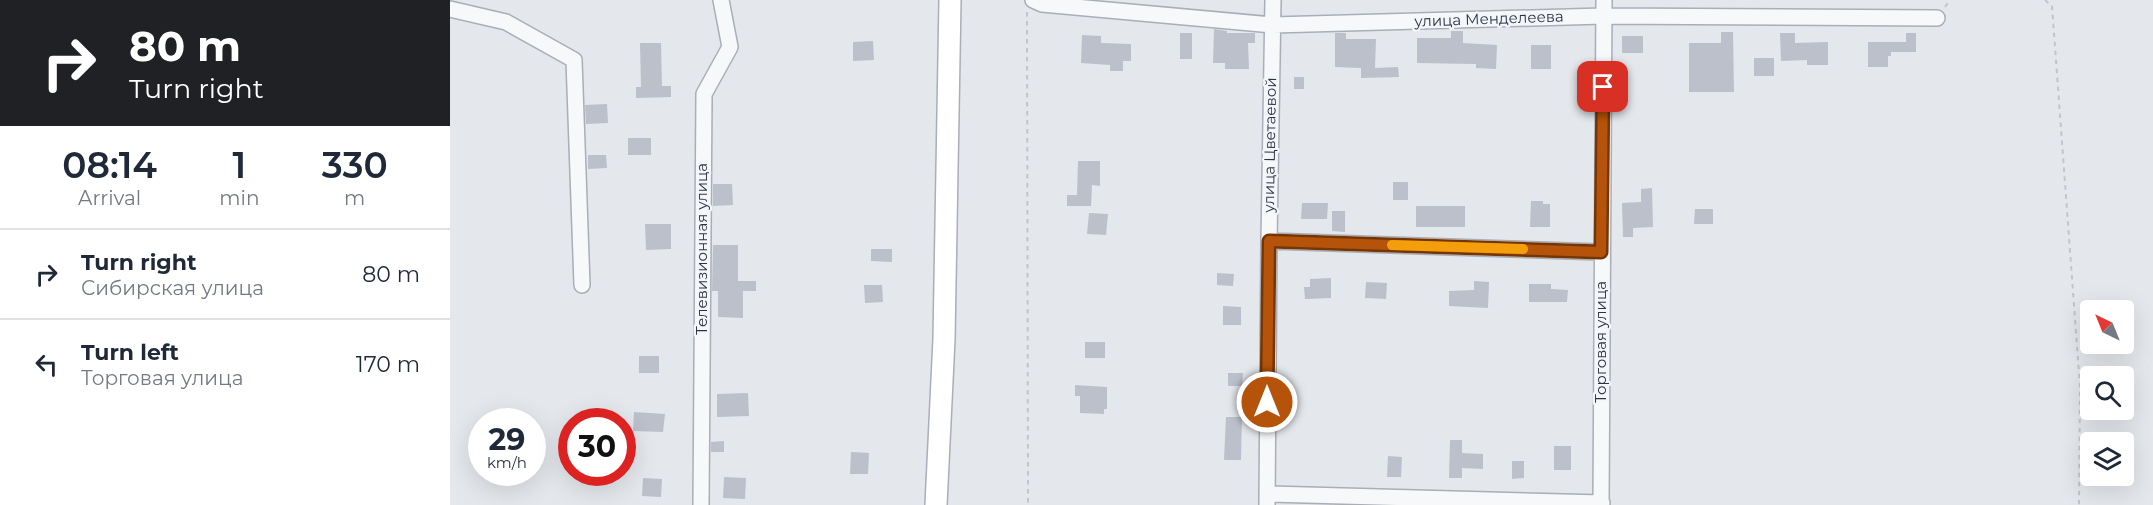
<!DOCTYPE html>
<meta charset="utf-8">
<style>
:root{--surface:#fff;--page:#f2f2f3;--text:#1f2937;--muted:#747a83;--line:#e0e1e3}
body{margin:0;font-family:Montserrat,sans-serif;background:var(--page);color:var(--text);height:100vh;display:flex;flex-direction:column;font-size:22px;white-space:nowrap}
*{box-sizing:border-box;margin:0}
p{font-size:20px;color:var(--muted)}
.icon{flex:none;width:33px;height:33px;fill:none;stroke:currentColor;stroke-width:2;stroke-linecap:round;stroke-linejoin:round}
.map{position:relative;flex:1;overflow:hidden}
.drawer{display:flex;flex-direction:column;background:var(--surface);width:450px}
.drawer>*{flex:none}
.guide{background:#202124;color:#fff;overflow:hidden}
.needle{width:39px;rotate:317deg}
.tools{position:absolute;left:1630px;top:300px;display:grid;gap:12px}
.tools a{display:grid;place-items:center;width:54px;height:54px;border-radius:6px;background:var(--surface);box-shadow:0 6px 24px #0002;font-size:30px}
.speed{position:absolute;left:18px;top:408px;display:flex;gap:12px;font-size:30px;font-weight:700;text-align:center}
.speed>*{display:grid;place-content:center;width:78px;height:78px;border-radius:50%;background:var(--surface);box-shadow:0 6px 24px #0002;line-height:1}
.speed small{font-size:15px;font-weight:400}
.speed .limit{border:9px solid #d22;background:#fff;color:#111}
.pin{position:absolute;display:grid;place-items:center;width:51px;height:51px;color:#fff;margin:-26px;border-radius:12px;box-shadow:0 3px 9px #0006}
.me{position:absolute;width:66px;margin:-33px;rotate:0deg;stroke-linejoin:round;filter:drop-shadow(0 0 4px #0008)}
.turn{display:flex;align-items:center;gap:21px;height:126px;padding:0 30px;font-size:27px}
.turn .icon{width:78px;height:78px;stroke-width:2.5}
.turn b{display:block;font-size:42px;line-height:51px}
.eta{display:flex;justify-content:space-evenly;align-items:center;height:102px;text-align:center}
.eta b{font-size:36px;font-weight:600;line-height:42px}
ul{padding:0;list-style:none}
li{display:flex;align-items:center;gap:18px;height:90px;padding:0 30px;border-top:2px solid var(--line)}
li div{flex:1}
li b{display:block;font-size:22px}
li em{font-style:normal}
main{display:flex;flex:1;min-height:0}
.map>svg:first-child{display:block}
</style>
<main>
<section class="drawer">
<div class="guide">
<div class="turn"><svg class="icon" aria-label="right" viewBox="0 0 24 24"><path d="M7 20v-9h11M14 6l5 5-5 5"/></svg><div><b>80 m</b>Turn right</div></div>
</div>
<div class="eta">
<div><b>08:14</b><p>Arrival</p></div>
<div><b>1</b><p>min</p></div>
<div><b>330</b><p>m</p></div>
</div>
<ul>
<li><svg class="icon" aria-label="right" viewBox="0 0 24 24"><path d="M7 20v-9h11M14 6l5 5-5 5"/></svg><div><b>Turn right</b><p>Сибирская улица</p></div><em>80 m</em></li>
<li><svg class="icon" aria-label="left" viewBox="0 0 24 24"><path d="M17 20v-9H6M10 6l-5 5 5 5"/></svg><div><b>Turn left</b><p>Торговая улица</p></div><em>170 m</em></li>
</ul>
</section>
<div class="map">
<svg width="1703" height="505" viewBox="0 0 1703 505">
<rect width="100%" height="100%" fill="#e4e7ec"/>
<path fill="#bbc0ca" d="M764,29L777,31V33H805V43H798L799,69H775V63H763Z
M1001,31H1013V43L1047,45L1046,69L1026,68V64L967,63V38H1001Z
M1271,32H1283L1284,92H1239V43H1271Z
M730,33H742V59H730Z
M885,33H896V39H926L925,68L948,67L949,77L911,78V68L885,67Z
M1330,33H1345V43L1378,42V65H1357V60L1331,61Z
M1456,33H1466V52H1441V56H1438V67H1418V42H1456Z
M632,35L651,36V43L681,44V61H673V71H660V65L631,63Z
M1172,36H1193V53H1172Z
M423,41L424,60L403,61V42Z
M190,43H211L212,86H221V97L186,98V87H191Z
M1081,45H1101V69H1081Z
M1304,58H1324V76H1304Z
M844,77H854V89H844Z
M157,104L158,123L136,124L135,105Z
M178,138H201V155H178Z
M138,155H156L157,168L138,169Z
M628,161H650V186L642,185L641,206H617V195H627Z
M943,182H958V200H943Z
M263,184H282L283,205L263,206Z
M1202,188L1203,227L1183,228V237H1173L1172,203L1191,202V189Z
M1081,201H1093V204H1100V227H1080Z
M852,203H878L877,219H851Z
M966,206H1015V227H966Z
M1245,209H1263V224H1244Z
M882,211H895V232L882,231Z
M639,213L658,214L656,235L637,234Z
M195,224H221V249L196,250Z
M263,245H288V281H306V291H293V318L268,317V291H262Z
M421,249H442V262L421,261Z
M767,273L784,274L783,286L767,285Z
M881,278V298L855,299L854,287H860V279Z
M1024,281L1039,282L1038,308L999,306V291L1024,290Z
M916,282L937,283L936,299L915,298Z
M1079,284H1101V289L1118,290L1117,302H1079Z
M414,285H432L433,302L415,303Z
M773,306L791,307V325H773Z
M635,342H655V358H635Z
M189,356H209V373H189Z
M778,373H793L792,386H778Z
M625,385L657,387V409H654V414L630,413V396H625Z
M298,393L299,416L267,417V394Z
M184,412L215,414L213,432L183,431Z
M776,417H792L791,460H774Z
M1000,440H1012V453L1033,454V469L1012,468V478H999Z
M274,441V452H261V442Z
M1104,446H1121V470H1104Z
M401,452L419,453L418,474H400Z
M938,456L952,457L951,477H937Z
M1062,461H1074V478L1062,479Z
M274,477L296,478L295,499L273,498Z
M193,478L212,479L211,497L192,496Z"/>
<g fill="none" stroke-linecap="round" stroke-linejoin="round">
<defs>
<path id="street" d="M583,0L592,4L823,25L1153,16L1487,18
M0,9L56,22L124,60L132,285
M819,241L1151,252
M817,494L1152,503
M251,505L254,94L280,47L271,0
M817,505L819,241L823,0
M1151,505L1154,0"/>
<path id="secondary" d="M486,505L494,339L500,0"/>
</defs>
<use href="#street" stroke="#a9aeb7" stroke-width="18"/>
<use href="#secondary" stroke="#a9aeb7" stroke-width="24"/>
<path stroke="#c2c5cb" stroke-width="2" stroke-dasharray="4.5 4.5" stroke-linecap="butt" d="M1595,0L1602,6L1630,387L1629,505
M1495,7L1500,0
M577,12L578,505"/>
<use href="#street" stroke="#f7f8fa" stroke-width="15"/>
<use href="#secondary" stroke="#fff" stroke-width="21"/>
</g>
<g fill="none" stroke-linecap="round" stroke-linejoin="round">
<defs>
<path id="route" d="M817,402L819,241L1151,252L1153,87"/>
</defs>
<use href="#route" stroke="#753606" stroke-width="15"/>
<use href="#route" stroke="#b45309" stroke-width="10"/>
<path stroke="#f59e0b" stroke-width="10" d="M942,245L1073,249"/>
</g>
<g text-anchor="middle" stroke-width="4.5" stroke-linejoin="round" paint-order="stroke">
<g font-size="15" fill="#2b3445" stroke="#f4f6f9">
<text transform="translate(1039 19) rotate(-2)" y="5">улица Менделеева</text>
<text transform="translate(820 145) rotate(-89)" y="5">улица Цветаевой</text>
<text transform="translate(252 249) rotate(-90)" y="5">Телевизионная улица</text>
<text transform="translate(1151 342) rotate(-90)" y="5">Торговая улица</text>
</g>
</g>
</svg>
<div class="tools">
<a><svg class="needle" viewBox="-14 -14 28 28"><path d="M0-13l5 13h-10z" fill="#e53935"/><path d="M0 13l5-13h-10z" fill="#747a83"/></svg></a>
<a><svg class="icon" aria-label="search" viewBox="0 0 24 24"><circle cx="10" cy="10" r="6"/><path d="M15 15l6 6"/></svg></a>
<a><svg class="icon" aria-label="layers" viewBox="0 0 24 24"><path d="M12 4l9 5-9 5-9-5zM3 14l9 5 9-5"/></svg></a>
</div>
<div class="speed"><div>29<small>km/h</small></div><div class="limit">30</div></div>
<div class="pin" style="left:1153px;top:87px;background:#d93025"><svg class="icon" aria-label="arrive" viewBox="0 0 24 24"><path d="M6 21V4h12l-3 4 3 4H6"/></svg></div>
<svg class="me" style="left:817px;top:402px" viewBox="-20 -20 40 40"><circle r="17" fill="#b45309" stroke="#fff" stroke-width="3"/><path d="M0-11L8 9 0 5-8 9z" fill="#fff"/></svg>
</div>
</main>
